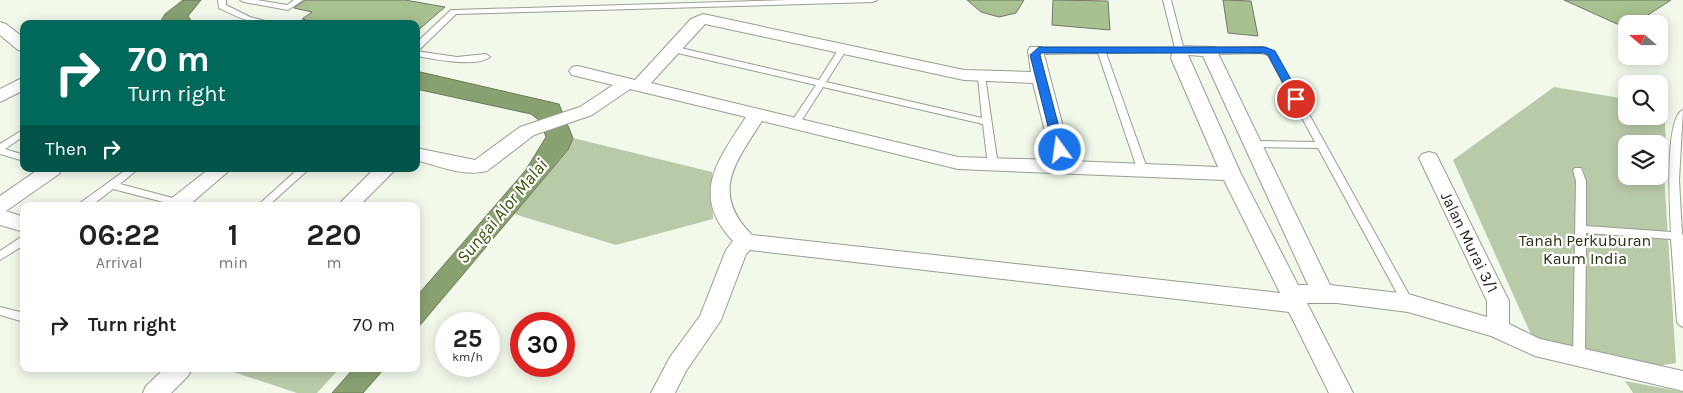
<!DOCTYPE html>
<style>
:root{--surface:#fff;--page:#f2f2f2;--text:#222;--muted:#767676}
body{margin:0;font-family:Karla,sans-serif;background:var(--page);color:var(--text);height:100vh;display:flex;flex-direction:column;font-size:19px;white-space:nowrap}
*{box-sizing:border-box;margin:0}
p{font-size:16px;color:var(--muted)}
.icon{flex:none;width:28px;height:28px;fill:none;stroke:currentColor;stroke-width:2;stroke-linecap:round;stroke-linejoin:round}
.map{position:relative;flex:1;overflow:hidden}
.drawer{position:absolute;left:20px;top:202px;width:400px;height:170px;display:flex;flex-direction:column;background:var(--surface);border-radius:10px;box-shadow:0 2px 12px #0003}
.drawer>*{flex:none}
.top-card{position:absolute;left:20px;top:20px;width:400px;height:152px;border-radius:10px;box-shadow:0 2px 12px #0003;background:#00695c;color:#fff;overflow:hidden}
.needle{width:32px;rotate:290deg}
.fabs{position:absolute;left:1618px;top:15px;display:grid;gap:10px}
.fabs a{display:grid;place-items:center;width:50px;height:50px;border-radius:10px;background:var(--surface);box-shadow:0 2px 12px #0003;font-size:25px}
.speed{position:absolute;left:435px;top:312px;display:flex;gap:10px;font-size:25px;font-weight:700;text-align:center}
.speed>*{display:grid;place-content:center;width:65px;height:65px;border-radius:50%;background:var(--surface);box-shadow:0 2px 12px #0003;line-height:1}
.speed small{font-size:12px;font-weight:400}
.speed .limit{border:8px solid #d22;background:#fff;color:#111}
.pin{position:absolute;display:grid;place-items:center;width:42px;height:42px;color:#fff;margin:-21px;border:2px solid #fff;border-radius:50%;box-shadow:0 1px 5px #0007}
.me{position:absolute;width:55px;margin:-28px;rotate:346deg;stroke-linejoin:round;filter:drop-shadow(0 0 4px #0008)}
.turn{display:flex;align-items:center;gap:18px;height:105px;padding:0 25px;font-size:22px}
.turn .icon{width:65px;height:65px;stroke-width:2.5}
.turn b{display:block;font-size:35px;line-height:42px}
.then{display:flex;align-items:center;height:48px;padding:0 25px;background:#0003;gap:10px;font-size:19px}
.eta{display:flex;justify-content:space-evenly;align-items:center;height:85px;text-align:center}
.eta b{font-size:30px;font-weight:700;line-height:35px}
ul{padding:0;list-style:none}
li{display:flex;align-items:center;gap:15px;height:75px;padding:0 25px}
li div{flex:1}
li b{display:block;font-size:19px}
li em{font-style:normal}
.map>svg:first-child{display:block}
</style>
<div class="map">
<svg width="1683" height="393" viewBox="0 0 1683 393">
<rect width="100%" height="100%" fill="#f2f9eb"/>
<path fill="#b9caa9" fill-rule="evenodd" d="M1554,87L1626,99V116H1659V105L1664,106L1666,145L1664,174L1676,363L1650,367L1533,339L1453,160ZM1626,144H1659V176H1626Z
M573,138L712,172L713,219L616,245L514,214L568,151Z
M224,369H339L317,393H297Z
M1625,381L1683,392V393H1633Z"/>
<path fill="#89a171" stroke="#687a57" d="M183,0H201L188,16L192,22L201,24H159L165,14Z
M416,71L559,104L573,138L568,150L416,330V297L525,171L546,137L540,121L531,114L416,89Z
M353,369H384L363,393H332Z"/>
<path fill="#a8c190" stroke="#71776b" d="M305,0H405L445,7L416,32V24H325L302,19L312,12L294,8Z
M967,0H1024L1016,13L999,17L981,12Z
M1053,0L1108,1L1110,30L1052,25Z
M1223,0L1251,1L1258,36L1228,33Z
M1564,0H1671L1634,24H1626V28Z"/>
<g fill="none" stroke-linecap="round" stroke-linejoin="round">
<defs>
<path id="service" d="M218,0H226V5L250,17L277,24C251,24 242,19 219,8Z
M240,0H257L287,5L294,0H303L288,10L244,2Z
M791,0H877L873,2L456,14L419,50H416V43L451,10H454Z
M1163,0H1171L1184,50L1183,52L1106,53L1148,171L1143,174L1138,171L1098,53L1036,54L1032,51L1036,48H1175Z
M672,46L819,80L840,47L843,46L847,49L826,82L982,118L978,78L979,76H985L998,166L993,169L988,166L983,124L823,87L798,126L795,127L790,124L816,85L669,51L668,49Z
M1262,47L1275,53L1412,300L1414,303L1412,306L1408,307L1404,306L1318,148L1254,147L1249,144L1254,141L1315,142L1268,55L1261,53L1209,54L1205,51L1209,48Z
M416,51L457,57L486,54L490,57C476,68 434,59 416,56Z
M1683,110L1679,180L1682,233L1683,236V327L1679,325L1677,322L1671,239L1586,233L1585,357L1583,360L1579,362L1575,360L1573,357L1576,181L1573,170L1575,168H1581L1586,181V226L1671,232C1670,212 1664,117 1683,110Z
M24,129V136L5,149L24,155V161L0,154V144Z
M127,169H138L120,184L184,201L185,203L184,205L179,206L113,189L91,206H79L80,203Z
M298,169H309L268,206H257Z
M24,235V245L0,260V251Z
M0,307L24,313V322L0,315Z"/>
<path id="minor" d="M703,14L964,70L1031,72L1028,51L1030,47H1042L1072,161L1218,167L1171,58L1174,46L1215,47L1330,285L1408,294L1487,317V301L1419,158L1422,154L1429,152L1436,154L1509,301V324L1540,339L1683,371V391L1535,356L1491,336L1408,312L1337,303H1307L1353,393H1329L1289,312L750,250L746,254L721,320L686,371L675,393H651L670,357L700,316L726,250L733,241C690,196 717,161 746,117L630,89L592,115L534,135L487,171C464,177 439,166 416,160V148L475,160L520,127L580,107L613,85L572,75L569,71L572,67L578,66L635,80L691,19ZM705,24L964,80L1033,83L1052,160L958,157L651,83ZM1188,55L1203,56L1308,285H1298L1241,174ZM762,121L958,169L1224,180L1280,293L752,235C710,193 735,163 762,121Z
M0,22L6,24L24,38V51L18,50L0,35Z
M24,77V90L0,102V89Z
M39,169H62L59,174L6,211L24,217V232L0,225V196Z
M209,169H231L188,206H165L168,201Z
M374,169H396L359,206H337Z
M164,369H192L188,376L171,393H143L146,386Z"/>
</defs>
<use href="#service" stroke="#979e91" stroke-width="2"/>
<use href="#minor" stroke="#979e91" stroke-width="2"/>
<use href="#service" fill="#fff" fill-rule="evenodd"/>
<use href="#minor" fill="#fff" fill-rule="evenodd"/>
</g>
<path fill="#1a73e8" stroke="#114b97" d="M1039,47H1265L1275,51L1302,99L1296,103L1293,102L1268,55L1264,53H1041L1040,55L1065,150L1060,154L1054,150L1030,55Z"/>
<g text-anchor="middle" stroke-width="4.5" stroke-linejoin="round" paint-order="stroke">
<g font-size="16" fill="#20310c" stroke="#fff">
<text x="1585" y="246">Tanah Perkuburan<tspan x="1585" dy="18">Kaum India</tspan></text>
</g>
<g font-size="16" fill="#1c1e19" stroke="#fff">
<text transform="translate(1470 242) rotate(64)" y="6">Jalan Murai 3/1</text>
</g>
<g font-size="18" font-style="italic" fill="#345206" stroke="#fff">
<text transform="translate(502 211) rotate(-50)" y="6">Sungai Alor Malai</text>
</g>
</g>
</svg>
<div class="fabs">
<a><svg class="needle" viewBox="-14 -14 28 28"><path d="M0-13l5 13h-10z" fill="#e53935"/><path d="M0 13l5-13h-10z" fill="#767676"/></svg></a>
<a><svg class="icon" aria-label="search" viewBox="0 0 24 24"><circle cx="10" cy="10" r="6"/><path d="M15 15l6 6"/></svg></a>
<a><svg class="icon" aria-label="layers" viewBox="0 0 24 24"><path d="M12 4l9 5-9 5-9-5zM3 14l9 5 9-5"/></svg></a>
</div>
<div class="speed"><div>25<small>km/h</small></div><div class="limit">30</div></div>
<div class="pin" style="left:1296px;top:99px;background:#d93025"><svg class="icon" aria-label="arrive" viewBox="0 0 24 24"><path d="M6 21V4h12l-3 4 3 4H6"/></svg></div>
<svg class="me" style="left:1060px;top:150px" viewBox="-20 -20 40 40"><circle r="17" fill="#1a73e8" stroke="#fff" stroke-width="3"/><path d="M0-11L8 9 0 5-8 9z" fill="#fff"/></svg>
<div class="top-card">
<div class="turn"><svg class="icon" aria-label="right" viewBox="0 0 24 24"><path d="M7 20v-9h11M14 6l5 5-5 5"/></svg><div><b>70 m</b>Turn right</div></div>
<div class="then">Then<svg class="icon" aria-label="right" viewBox="0 0 24 24"><path d="M7 20v-9h11M14 6l5 5-5 5"/></svg></div>
</div>
<section class="drawer">
<div class="eta">
<div><b>06:22</b><p>Arrival</p></div>
<div><b>1</b><p>min</p></div>
<div><b>220</b><p>m</p></div>
</div>
<ul>
<li><svg class="icon" aria-label="right" viewBox="0 0 24 24"><path d="M7 20v-9h11M14 6l5 5-5 5"/></svg><div><b>Turn right</b></div><em>70 m</em></li>
</ul>
</section>
</div>
